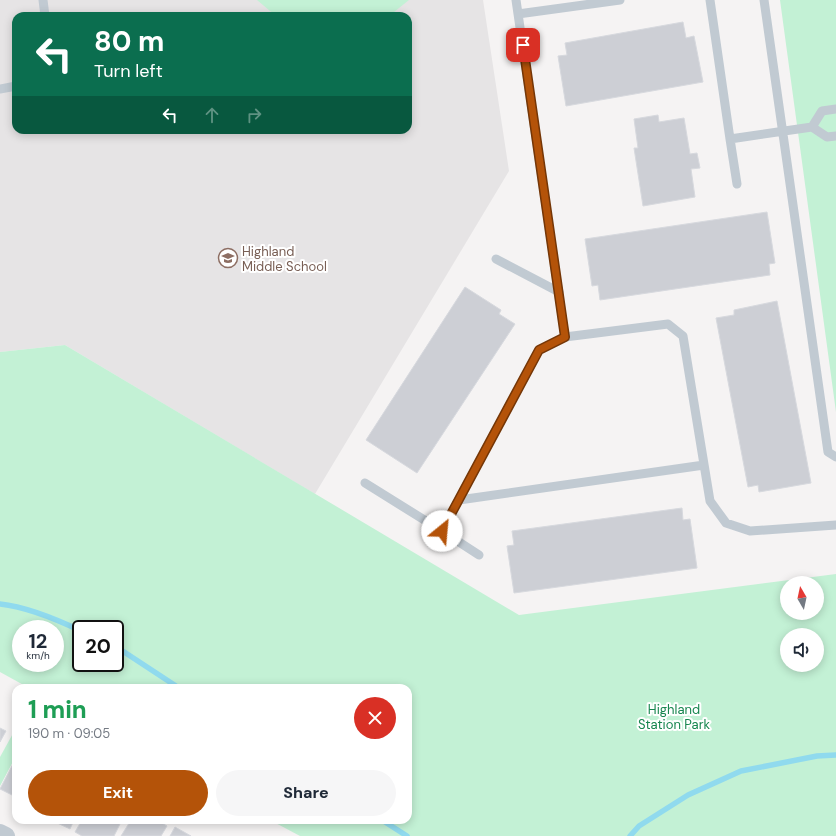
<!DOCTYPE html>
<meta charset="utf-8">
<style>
:root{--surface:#fff;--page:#f6f6f7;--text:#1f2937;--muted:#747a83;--accent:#b45309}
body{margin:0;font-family:"DM Sans",sans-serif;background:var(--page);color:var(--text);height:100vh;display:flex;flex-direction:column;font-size:15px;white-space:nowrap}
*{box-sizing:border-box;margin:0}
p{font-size:13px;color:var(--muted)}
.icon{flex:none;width:22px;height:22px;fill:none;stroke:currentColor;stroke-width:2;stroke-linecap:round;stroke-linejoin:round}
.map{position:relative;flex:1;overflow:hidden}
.sheet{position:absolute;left:12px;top:684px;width:400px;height:140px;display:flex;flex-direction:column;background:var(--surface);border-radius:12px;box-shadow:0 2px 10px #0003}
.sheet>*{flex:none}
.hud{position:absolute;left:12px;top:12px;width:400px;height:122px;border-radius:12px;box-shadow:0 2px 10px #0003;background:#0b6e4f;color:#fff;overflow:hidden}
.needle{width:26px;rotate:351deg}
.tools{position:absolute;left:780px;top:576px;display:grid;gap:8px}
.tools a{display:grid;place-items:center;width:44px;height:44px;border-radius:50%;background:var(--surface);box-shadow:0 2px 10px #0003;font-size:20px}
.speed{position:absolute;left:12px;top:620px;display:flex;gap:8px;font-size:20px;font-weight:700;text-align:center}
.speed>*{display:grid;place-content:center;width:52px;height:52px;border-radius:50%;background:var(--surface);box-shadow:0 2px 10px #0003;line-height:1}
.speed small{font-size:10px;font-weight:400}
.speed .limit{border:2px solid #111;border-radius:6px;background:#fff;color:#111}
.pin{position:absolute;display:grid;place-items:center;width:34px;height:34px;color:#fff;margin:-17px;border-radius:8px;box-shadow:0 2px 6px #0006}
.me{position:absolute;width:44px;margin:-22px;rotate:28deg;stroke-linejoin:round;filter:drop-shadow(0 0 3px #0008)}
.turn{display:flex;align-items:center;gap:14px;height:84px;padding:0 16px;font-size:18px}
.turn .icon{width:52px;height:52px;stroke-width:2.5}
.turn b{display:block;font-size:28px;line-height:34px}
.lanes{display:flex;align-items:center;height:38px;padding:0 16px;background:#0003;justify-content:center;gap:20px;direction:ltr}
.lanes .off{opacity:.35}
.round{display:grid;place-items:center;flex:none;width:42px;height:42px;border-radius:21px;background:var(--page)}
.overview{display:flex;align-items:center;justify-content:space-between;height:68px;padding:0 16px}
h1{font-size:24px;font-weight:800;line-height:30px;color:#1e9e55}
.primary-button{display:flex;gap:8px;margin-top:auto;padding:8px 16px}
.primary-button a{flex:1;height:46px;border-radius:24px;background:var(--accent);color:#fff;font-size:16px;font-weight:800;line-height:46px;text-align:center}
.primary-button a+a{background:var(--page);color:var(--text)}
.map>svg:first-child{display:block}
</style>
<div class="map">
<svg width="836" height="836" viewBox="0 0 836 836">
<rect width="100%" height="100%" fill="#f5f3f3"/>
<path fill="#e6e4e5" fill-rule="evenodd" d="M0,0H483L509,171L315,494L65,345L0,352ZM16,16H408V130H16Z"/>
<path fill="#c3f1d5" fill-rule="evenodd" d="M257,0H409L389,16H276Z
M780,0H836V412Z
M65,345L519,615L836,574V836H300L270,820H408V688H29L0,672V352ZM787,583H817V613H787ZM21,629H55V663H21ZM81,629H115V663H81ZM787,635H817V665H787Z
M16,728V756L0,786V757Z"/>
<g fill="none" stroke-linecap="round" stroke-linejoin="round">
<path stroke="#90daee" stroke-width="5.5" d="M0,604C27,607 56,619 81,631
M115,646L179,688
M382,820L407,836
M630,836L639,826L688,795L741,771L817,756L836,755"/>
</g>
<path fill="#cdcfd5" stroke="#d7d9de" d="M683,22L686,38L694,36L703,82L566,106L558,56L567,55L565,43Z
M658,115L659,122L684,118L690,154L697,153L700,168L691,169L695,197L643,206L634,148H638L634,119Z
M767,212L775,263L769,264L770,275L600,300L598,285L592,286L585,239Z
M465,287L501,310L499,314L515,324L417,473L366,440Z
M777,301L811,483L759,492L758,485L748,487L716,318L734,315V310Z
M682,508L683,520L690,519L697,568L514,593L507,546L514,545L512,531Z
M0,728L6,731L0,742Z
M16,758V797L0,789Z
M51,820H74L70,829Z
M82,820H122L114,836H82L75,832Z
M131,820H157L167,826L161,836H121Z
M175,827L191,836H170Z"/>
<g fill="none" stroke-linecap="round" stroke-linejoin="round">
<path stroke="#c1cad2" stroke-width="9" d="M43,0L45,16
M516,0L565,337L668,324L683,336L710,501L726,523L750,531L836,525
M710,0L730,139L812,127L827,137L836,136
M764,0L828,452L836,457
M518,14L620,0
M0,89L16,86
M812,127L822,111L836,109
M730,139L737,184
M496,259L559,292
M365,483L442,531L539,350L565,337
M459,500L704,465
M442,531L479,555"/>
<path stroke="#c1cad2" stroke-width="18" d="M0,833L6,836"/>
</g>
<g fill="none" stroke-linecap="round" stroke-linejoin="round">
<defs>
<path id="route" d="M442,531L539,350L565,337L523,45"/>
</defs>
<use href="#route" stroke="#753606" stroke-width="10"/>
<use href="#route" stroke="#b45309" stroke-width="7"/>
</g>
<defs>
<symbol id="school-ring" viewBox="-11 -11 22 22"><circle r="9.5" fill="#fff" stroke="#8d6e63" stroke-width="1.5"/><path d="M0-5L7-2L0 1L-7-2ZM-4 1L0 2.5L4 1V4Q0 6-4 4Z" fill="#8d6e63"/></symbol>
</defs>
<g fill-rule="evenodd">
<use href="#school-ring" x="217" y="247" width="22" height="22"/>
</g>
<g text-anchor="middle" stroke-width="4" stroke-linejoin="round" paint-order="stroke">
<g font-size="13" fill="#785e54" stroke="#fff" text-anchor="start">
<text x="242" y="256">Highland<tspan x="242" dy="15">Middle School</tspan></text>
</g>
<g font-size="13" fill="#17864f" stroke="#fff">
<text x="674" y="714">Highland<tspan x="674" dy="15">Station Park</tspan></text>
</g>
</g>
</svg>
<div class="tools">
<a><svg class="needle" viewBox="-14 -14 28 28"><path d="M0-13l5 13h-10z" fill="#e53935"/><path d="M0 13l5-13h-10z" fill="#747a83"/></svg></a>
<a><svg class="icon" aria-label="sound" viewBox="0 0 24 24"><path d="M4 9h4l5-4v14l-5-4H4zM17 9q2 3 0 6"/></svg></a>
</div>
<div class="speed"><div>12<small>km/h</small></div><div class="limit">20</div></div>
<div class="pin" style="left:523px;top:45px;background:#d93025"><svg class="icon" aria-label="arrive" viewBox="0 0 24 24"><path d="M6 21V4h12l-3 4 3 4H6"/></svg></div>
<svg class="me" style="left:442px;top:531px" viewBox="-20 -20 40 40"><circle r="19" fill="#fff"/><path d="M0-13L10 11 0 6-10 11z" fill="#b45309"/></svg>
<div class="hud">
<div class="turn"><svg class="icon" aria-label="left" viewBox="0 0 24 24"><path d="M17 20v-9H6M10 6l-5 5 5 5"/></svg><div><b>80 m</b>Turn left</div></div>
<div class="lanes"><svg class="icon" aria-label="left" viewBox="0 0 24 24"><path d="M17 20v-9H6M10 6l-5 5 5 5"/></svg><svg class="icon off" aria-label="ahead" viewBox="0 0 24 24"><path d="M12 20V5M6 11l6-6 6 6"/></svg><svg class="icon off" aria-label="right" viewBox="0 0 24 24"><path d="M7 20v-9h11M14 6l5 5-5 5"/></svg></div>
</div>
<section class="sheet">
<div class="overview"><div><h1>1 min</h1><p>190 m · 09:05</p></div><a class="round" style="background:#d93025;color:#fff"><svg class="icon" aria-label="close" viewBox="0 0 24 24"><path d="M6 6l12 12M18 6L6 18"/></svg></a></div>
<div class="primary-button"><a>Exit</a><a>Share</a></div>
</section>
</div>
